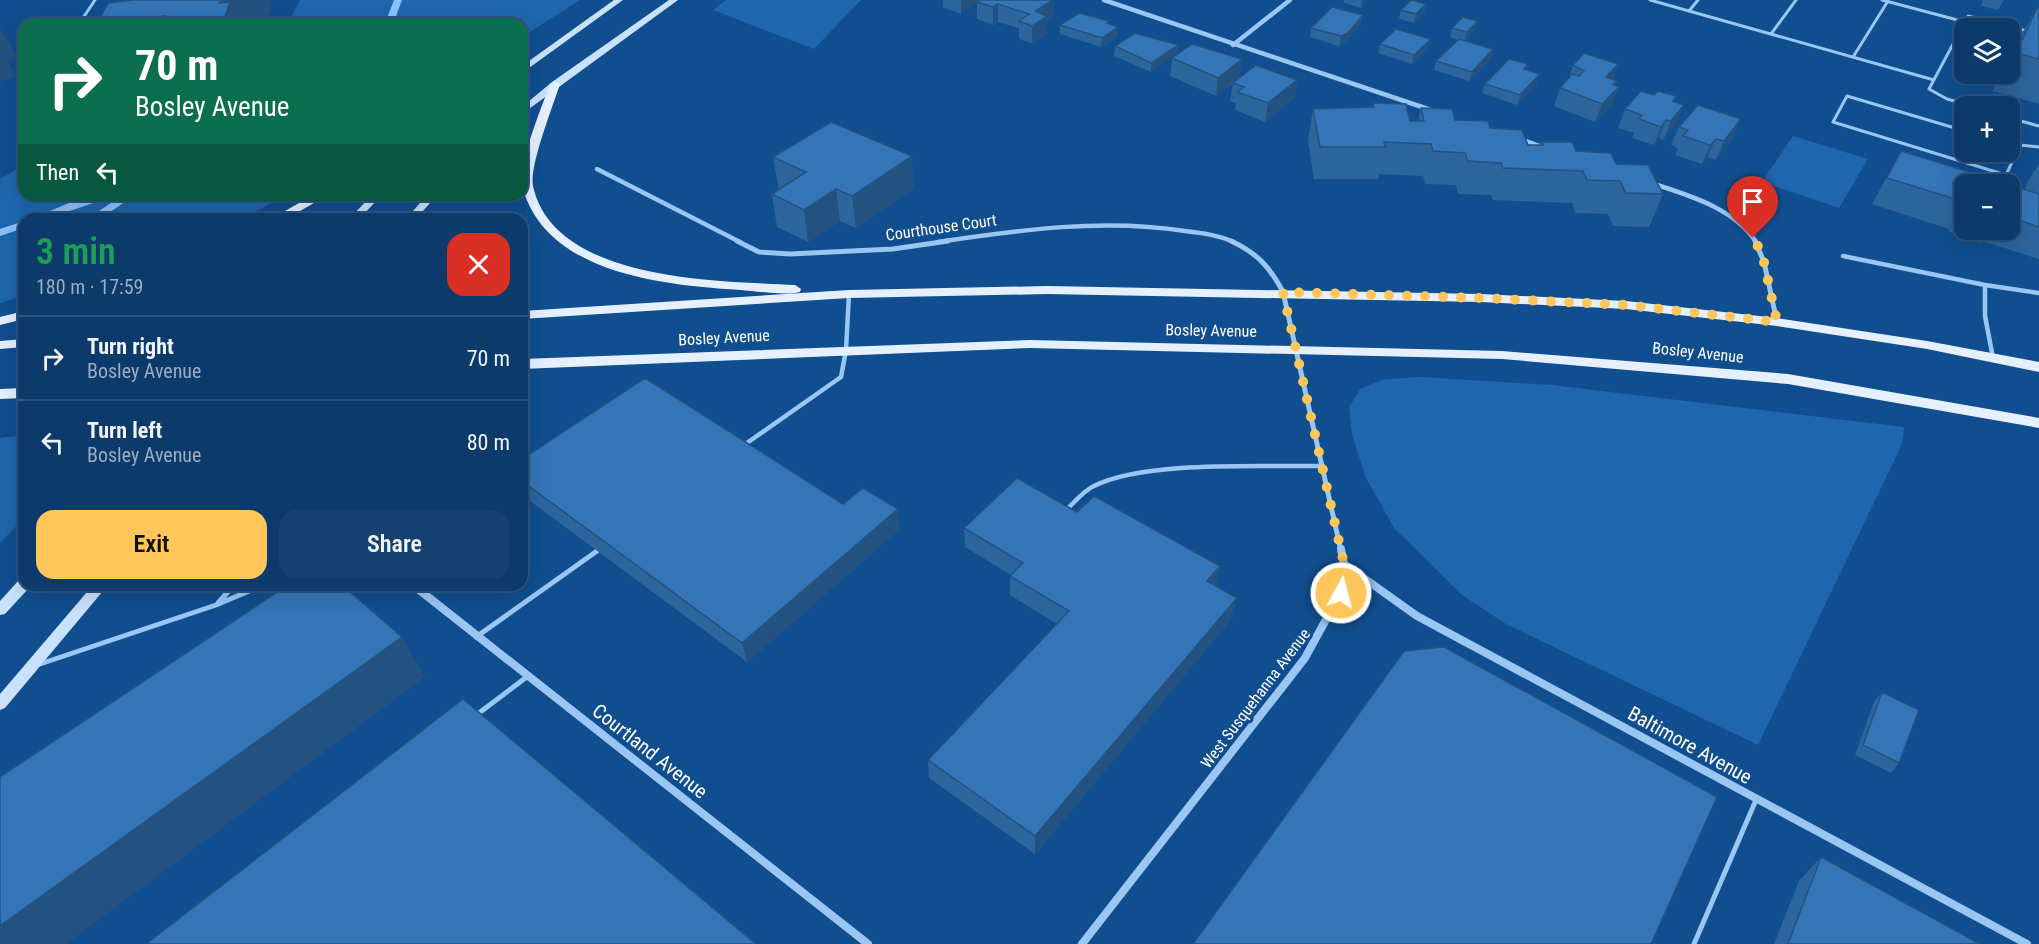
<!DOCTYPE html>
<meta charset="utf-8">
<style>
:root{--surface:#0c3a6b;--page:#154171;--text:#f1f3f6;--muted:#9aadc1;--line:#2c547e;--accent:#ffc75b}
body{margin:0;font-family:"Roboto Condensed",sans-serif;background:var(--page);color:var(--text);height:100vh;display:flex;flex-direction:column;font-size:22px;white-space:nowrap}
*{box-sizing:border-box;margin:0}
p{font-size:20px;color:var(--muted)}
.icon{flex:none;width:33px;height:33px;fill:none;stroke:currentColor;stroke-width:2;stroke-linecap:round;stroke-linejoin:round}
.map{position:relative;flex:1;overflow:hidden}
.side{position:absolute;left:18px;top:213px;width:510px;height:378px;display:flex;flex-direction:column;background:var(--surface);border-radius:18px;box-shadow:0 6px 24px #0002,0 0 0 2px var(--line)}
.side>*{flex:none}
.banner{position:absolute;left:18px;top:18px;width:510px;height:183px;border-radius:18px;box-shadow:0 6px 24px #0002,0 0 0 2px var(--line);background:#0b6e4f;color:#fff;overflow:hidden}
.tools{position:absolute;left:1954px;top:18px;display:grid;gap:12px}
.tools a{display:grid;place-items:center;width:66px;height:66px;border-radius:12px;background:var(--surface);box-shadow:0 6px 24px #0002,0 0 0 2px var(--line);font-size:30px}
.pin{position:absolute;display:grid;place-items:center;width:51px;height:51px;color:#fff;margin:-62px -26px;border-radius:50% 50% 50% 0;rotate:-45deg;box-shadow:0 0 6px #0007}
.pin .icon{rotate:45deg}
.me{position:absolute;width:66px;margin:-33px;rotate:7deg;stroke-linejoin:round;filter:drop-shadow(0 0 4px #0008)}
.turn{display:flex;align-items:center;gap:21px;height:126px;padding:0 18px;font-size:27px}
.turn .icon{width:78px;height:78px;stroke-width:2.5}
.turn b{display:block;font-size:42px;line-height:51px}
.then{display:flex;align-items:center;height:57px;padding:0 18px;background:#0003;gap:12px;font-size:22px}
.round{display:grid;place-items:center;flex:none;width:63px;height:63px;border-radius:18px;background:var(--page)}
.head{display:flex;align-items:center;justify-content:space-between;height:102px;padding:0 18px}
h1{font-size:36px;font-weight:600;line-height:45px;color:#1e9e55}
.cta{display:flex;gap:12px;margin-top:auto;padding:12px 18px}
.cta a{flex:1;height:69px;border-radius:18px;background:var(--accent);color:#111;font-size:24px;font-weight:600;line-height:69px;text-align:center}
.cta a+a{background:var(--page);color:var(--text)}
ul{padding:0;list-style:none}
li{display:flex;align-items:center;gap:18px;height:84px;padding:0 18px;border-top:2px solid var(--line)}
li div{flex:1}
li b{display:block;font-size:22px}
li em{font-style:normal}
.map>svg:first-child{display:block}
</style>
<div class="map">
<svg width="2039" height="944" viewBox="0 0 2039 944">
<rect width="100%" height="100%" fill="#104e8f"/>
<path fill="#1e66ad" d="M300,0H580L522,37V24H288Z
M726,0H861L814,49L713,10Z
M1793,136L1868,159L1839,208L1762,182Z
M24,165V195H286L242,219H24V296L0,303V179Z
M1422,377L1552,385L1904,427L1902,444L1758,745L1506,624L1462,595L1394,528L1365,476L1352,434L1349,407L1360,389L1385,379Z
M24,435V518L0,543V438Z"/>
<g fill="none" stroke-linecap="round" stroke-linejoin="round">
<path fill="#8ac2f7" fill-rule="evenodd" d="M394,0H402L395,19L390,24H381L387,18Z
M99,195H117L46,219H31L69,203Z
M123,195H135L100,219H87Z
M24,221V228L0,236V229Z"/>
<path stroke="#99c6f3" stroke-width="3" d="M1650,0L1934,80
M1882,0L1965,22
M1689,11L1698,0
M79,24L95,0
M1771,34L1796,0
M1853,57L1888,1
M1972,106L1947,99L1929,89L1968,16L2039,34
M2010,118L2039,126
M1965,131L1847,96L1833,122L2006,175L2019,147
M2010,144L2039,147"/>
<path stroke="#99c6f3" stroke-width="4.5" d="M1843,256L1985,285
M1993,358L1985,316V285L2039,293
M744,445L841,377L846,350L849,294
M1066,510C1075,502 1083,491 1094,486C1145,460 1264,467 1323,466"/>
<path stroke="#99c6f3" stroke-width="5" d="M218,603L234,585
M476,637L597,551
M37,665L216,605L263,585
M475,716L528,676
M1694,944L1756,800"/>
<path stroke="#99c6f3" stroke-width="4.5" d="M1104,0L1434,111
M1233,45L1290,0
M1520,139L1545,148
M597,169L740,242
M1651,183C1688,195 1734,208 1756,242
M938,242C1020,230 1103,218 1185,231C1202,233 1218,235 1234,242"/>
<path stroke="#99c6f3" stroke-width="5" d="M737,241L759,252L790,254L893,249L948,241
M1231,241C1257,253 1270,267 1283,292L1341,551
M1755,241L1764,262L1777,322"/>
<path stroke="#99c6f3" stroke-width="8" d="M1344,564L1417,616L2027,944
M413,585L868,944
M1082,944L1305,658L1335,603L1344,564L1341,549"/>
<path fill="#c8e2fd" fill-rule="evenodd" d="M614,0H623L522,73V66Z
M669,0H678L522,114V107L552,82Z
M372,195H382L359,219H349Z
M427,195H437L416,219H406Z
M24,579V585H30L29,588L5,614L0,615V601L19,580Z
M93,585H108L5,708L0,710V694Z"/>
<path fill="#e5f0ff" fill-rule="evenodd" d="M555,81L560,84C553,106 529,166 533,186C554,282 719,281 795,285L801,289L800,292C782,296 758,291 740,290C666,285 548,275 523,189C516,167 542,107 550,84Z
M313,195H328L286,219H271Z
M1047,286L1481,294L1626,301L1777,318L1927,341L2039,362V372L1927,349L1777,326L1626,309L1481,302L1047,294L849,298L522,319V311L849,290Z
M24,311V319L0,325V317Z
M24,339V347L0,349V341Z
M1030,340L1502,351L1788,374L2039,418V428L1788,384L1502,359L1030,348L522,369V359Z
M24,388V398L0,399V389Z"/>
</g>
<path fill="#2d659d" d="M943,0H1054V16L1047,21V33L1032,43L1019,39V28L998,22L993,25L977,19V3L961,14L943,7Z
M1344,0H1366L1365,3L1361,8L1344,3Z
M1983,0H2004L1998,10L1981,6Z
M1426,4L1424,13L1414,23L1399,19L1401,10Z
M2037,8H2039V104L1993,91L2002,74H2010V55L2015,45Z
M1478,21L1475,30L1465,41L1491,59L1469,81L1434,70L1436,61L1458,40L1450,37L1452,28Z
M1109,24L1118,36L1101,47L1060,34V25Z
M1361,24L1346,42L1339,46L1310,37L1311,28Z
M1380,44L1428,48L1412,64L1378,53Z
M1115,46L1177,54L1151,72L1114,56Z
M1172,58L1242,59L1239,77L1297,80L1294,98L1265,122L1235,110L1236,103L1230,101L1233,83L1216,96L1170,76Z
M1618,64L1613,79L1617,81L1615,86L1612,105L1595,122L1554,106L1560,88L1569,78L1573,65Z
M1526,69L1537,83L1517,105L1482,93L1485,84Z
M1654,95L1676,96L1674,102L1684,105L1676,123L1663,140L1659,138L1654,145L1632,138L1634,133L1618,128L1625,109Z
M1373,103L1410,121H1418L1421,108L1455,120L1490,128L1528,145H1540L1541,142L1576,151L1616,164L1663,194L1649,227L1613,226L1608,214L1575,213L1572,203L1493,200L1491,195L1458,194L1456,185L1425,184L1423,176L1379,174L1378,179H1314L1308,141L1313,109L1372,107Z
M1679,127L1733,137L1716,160L1707,157L1702,164L1675,155L1678,148L1671,145Z
M1901,151L1965,184V230H2010V185L2025,189L2028,181L2039,164V259L1982,241L1981,243L1948,231L1949,229L1872,204Z
M773,157L914,188L856,228L840,221L808,242L777,227L772,194L779,190Z
M522,459L843,504L900,529L747,662L522,495Z
M1077,512L1220,566L1216,586L1233,617L1035,854L929,778L928,760L1057,624L1010,595V576L1011,575L965,547L964,528Z
M1882,692L1899,763L1891,773L1855,755L1874,702Z
M1821,857L1980,944H1774L1799,881Z"/>
<path fill="#245280" d="M128,0H140L165,16L169,24H140Z
M221,0H270L272,4L266,24H206Z
M961,0H982L977,2V3L961,14Z
M1053,0H1054V16L1047,21V33L1032,43V26L1035,11Z
M1362,0H1366L1365,3L1361,8Z
M998,4V22L993,25V7Z
M1426,4L1424,13L1414,23L1416,14Z
M1363,15L1361,24L1346,42L1339,46L1341,36Z
M1478,21L1475,30L1464,41L1467,32Z
M1118,27V36L1101,47L1102,38Z
M0,28L18,58L7,61L16,76L0,82Z
M1431,39L1428,48L1412,64L1414,55Z
M1178,45L1177,54L1151,72V63Z
M1493,49L1491,59L1469,81L1472,72Z
M1242,59L1239,77L1216,96L1218,78Z
M1618,64L1612,82L1606,77Z
M1540,74L1537,83L1517,105L1520,95Z
M1297,80L1294,98L1265,122L1268,103Z
M1617,81L1612,94L1619,87L1612,105L1595,122L1602,104L1613,85Z
M1684,105L1676,123L1663,140L1671,121Z
M1741,119L1733,137L1716,160L1724,141Z
M1666,120L1659,138L1654,145L1661,127Z
M1716,139L1707,157L1702,164L1710,145Z
M912,156L914,188L856,228L852,196Z
M836,189L840,221L808,242L804,210Z
M898,509L900,529L747,662L742,643Z
M1220,566L1217,585L1203,600L1207,581Z
M1237,598L1233,617L1035,854V836Z
M402,637L425,677L66,944H0V926Z"/>
<path fill="#3475b7" stroke="#245280" stroke-width="1.5" d="M133,0H221L219,3L230,2L223,22L206,24H161L165,16L146,18L143,24H97L108,3Z
M980,0H1053L1035,11L1047,16L1032,26L1019,21L1029,14L998,4L993,7L977,2Z
M1411,0H1412L1426,4L1416,14L1401,10Z
M1332,7L1363,15L1348,33L1341,36L1311,28Z
M2037,8H2039V59L2016,53Z
M1079,13L1109,21L1107,23L1118,27L1102,38L1060,25Z
M1463,17L1478,21L1467,32L1452,28Z
M1396,29L1431,39L1414,55L1380,44Z
M1135,33L1178,45L1151,63L1115,46Z
M1459,39L1493,49L1472,72L1436,61Z
M1192,44L1242,59L1218,78L1172,58Z
M1584,53L1618,64L1606,77L1617,81L1613,85L1619,87L1602,104L1560,88L1572,74L1579,76L1584,71L1573,65Z
M1509,59L1528,64L1524,69L1540,74L1520,95L1485,84Z
M1256,65L1297,80L1268,103L1237,92L1244,87L1233,83Z
M1641,91L1654,95L1658,91L1676,96L1673,101L1684,105L1671,121L1666,120L1661,127L1639,119L1642,115L1625,109Z
M1373,103L1406,104L1410,121H1424L1421,108L1452,109L1455,120L1488,121L1490,128L1522,130L1528,145H1543L1541,142H1572L1576,151L1611,153L1616,164L1648,165L1663,194L1626,193L1620,181L1587,180L1583,171L1503,168L1501,163L1468,161L1465,153L1433,151L1431,144L1384,142L1386,147H1320L1313,109L1374,107Z
M1698,105L1741,119L1724,141L1716,139L1710,145L1683,136L1688,130L1679,127Z
M831,122L912,156L852,196L836,189L804,210L772,194L806,172L773,157Z
M1901,151L2009,184H1965V202L1887,178Z
M2010,185L2039,194V227L2010,217Z
M645,378L843,504L863,488L898,509L742,643L522,481V459Z
M1017,478L1077,512L1094,496L1220,566L1207,581L1237,598L1035,836L928,760L1069,611L1010,576L1023,563L964,528Z
M288,585H342L402,637L0,926V777Z
M1444,647L1717,797L1651,944H1193L1404,651Z
M1882,692L1919,710L1899,763L1863,745Z
M463,699L756,944H146Z
M1821,857L1980,944H1788Z"/>
<g fill="none" stroke-linecap="round" stroke-linejoin="round">
<path stroke="#ffc75b" stroke-width="10" stroke-dasharray="0 18" d="M1341,593L1344,564L1283,292L1481,298L1626,305L1777,322L1762,253L1753,238"/>
</g>
<g text-anchor="middle" stroke-width="6" stroke-linejoin="round" paint-order="stroke">
<g font-size="16" fill="#fff" stroke="#104e8f">
<text transform="translate(941 227) rotate(-8)" y="6">Courthouse Court</text>
<text transform="translate(1211 330) rotate(1)" y="6">Bosley Avenue</text>
<text transform="translate(724 337) rotate(-3)" y="6">Bosley Avenue</text>
<text transform="translate(1698 352) rotate(6)" y="6">Bosley Avenue</text>
<text transform="translate(1255 698) rotate(-53)" y="6">West Susquehanna Avenue</text>
</g>
<g font-size="20" fill="#fff" stroke="#104e8f">
<text transform="translate(1690 745) rotate(29)" y="7">Baltimore Avenue</text>
<text transform="translate(650 751) rotate(38)" y="7">Courtland Avenue</text>
</g>
</g>
</svg>
<div class="tools">
<a><svg class="icon" aria-label="layers" viewBox="0 0 24 24"><path d="M12 4l9 5-9 5-9-5zM3 14l9 5 9-5"/></svg></a>
<a>+</a>
<a>−</a>
</div>
<div class="pin" style="left:1753px;top:238px;background:#d93025"><svg class="icon" aria-label="arrive" viewBox="0 0 24 24"><path d="M6 21V4h12l-3 4 3 4H6"/></svg></div>
<svg class="me" style="left:1341px;top:593px" viewBox="-20 -20 40 40"><circle r="17" fill="#ffc75b" stroke="#fff" stroke-width="3"/><path d="M0-11L8 9 0 5-8 9z" fill="#fff"/></svg>
<div class="banner">
<div class="turn"><svg class="icon" aria-label="right" viewBox="0 0 24 24"><path d="M7 20v-9h11M14 6l5 5-5 5"/></svg><div><b>70 m</b>Bosley Avenue</div></div>
<div class="then">Then<svg class="icon" aria-label="left" viewBox="0 0 24 24"><path d="M17 20v-9H6M10 6l-5 5 5 5"/></svg></div>
</div>
<section class="side">
<div class="head"><div><h1>3 min</h1><p>180 m · 17:59</p></div><a class="round" style="background:#d93025;color:#fff"><svg class="icon" aria-label="close" viewBox="0 0 24 24"><path d="M6 6l12 12M18 6L6 18"/></svg></a></div>
<ul>
<li><svg class="icon" aria-label="right" viewBox="0 0 24 24"><path d="M7 20v-9h11M14 6l5 5-5 5"/></svg><div><b>Turn right</b><p>Bosley Avenue</p></div><em>70 m</em></li>
<li><svg class="icon" aria-label="left" viewBox="0 0 24 24"><path d="M17 20v-9H6M10 6l-5 5 5 5"/></svg><div><b>Turn left</b><p>Bosley Avenue</p></div><em>80 m</em></li>
</ul>
<div class="cta"><a>Exit</a><a>Share</a></div>
</section>
</div>
